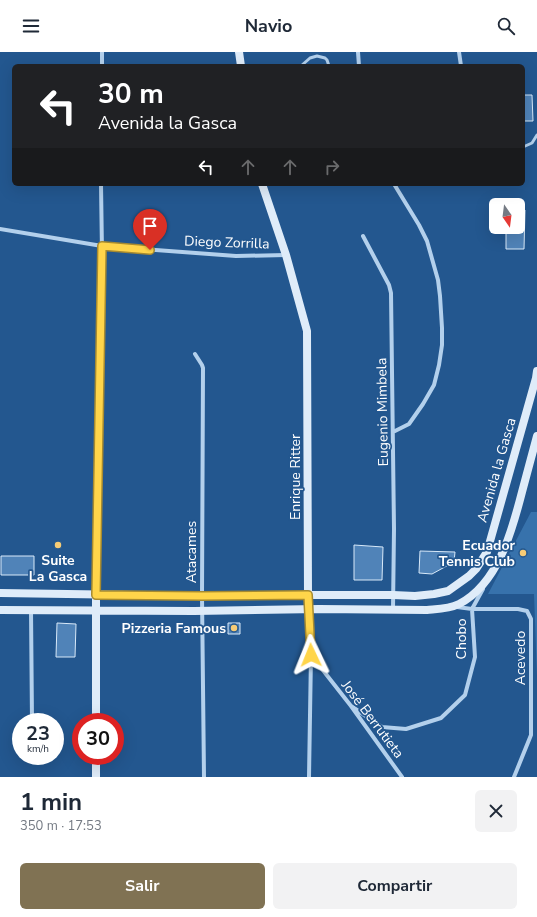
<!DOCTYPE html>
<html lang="es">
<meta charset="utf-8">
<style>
:root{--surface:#fff;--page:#f2f2f3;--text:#1f2937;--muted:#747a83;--accent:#807253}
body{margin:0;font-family:"Nunito Sans",sans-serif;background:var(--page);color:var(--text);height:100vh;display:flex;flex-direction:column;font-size:15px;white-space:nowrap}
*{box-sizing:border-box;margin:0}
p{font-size:13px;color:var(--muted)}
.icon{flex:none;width:22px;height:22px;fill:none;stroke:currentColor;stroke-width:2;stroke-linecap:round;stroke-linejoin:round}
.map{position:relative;height:725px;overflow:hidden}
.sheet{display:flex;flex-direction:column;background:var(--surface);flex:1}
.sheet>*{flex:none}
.hud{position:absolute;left:12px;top:12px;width:513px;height:122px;border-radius:6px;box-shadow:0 4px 16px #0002;background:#202124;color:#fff;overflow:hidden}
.needle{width:26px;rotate:166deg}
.fabs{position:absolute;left:489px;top:146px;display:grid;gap:8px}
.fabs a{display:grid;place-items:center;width:36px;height:36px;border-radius:6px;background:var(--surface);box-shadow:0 4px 16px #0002;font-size:20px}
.speed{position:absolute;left:12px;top:661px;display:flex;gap:8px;font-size:20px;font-weight:700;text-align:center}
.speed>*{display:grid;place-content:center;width:52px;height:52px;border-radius:50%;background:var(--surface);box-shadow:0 4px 16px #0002;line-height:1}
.speed small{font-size:10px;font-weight:400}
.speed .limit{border:6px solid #d22;background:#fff;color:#111}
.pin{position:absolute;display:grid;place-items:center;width:34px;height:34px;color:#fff;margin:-41px -17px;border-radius:50% 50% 50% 0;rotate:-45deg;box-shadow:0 0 4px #0007}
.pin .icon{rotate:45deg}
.me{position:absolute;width:44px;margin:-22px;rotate:358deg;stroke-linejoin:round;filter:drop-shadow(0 0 3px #0008)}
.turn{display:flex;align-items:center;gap:14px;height:84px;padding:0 20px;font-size:18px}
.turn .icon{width:52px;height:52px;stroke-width:2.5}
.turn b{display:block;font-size:28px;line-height:34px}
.lanes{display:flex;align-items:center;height:38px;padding:0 20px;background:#0003;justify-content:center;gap:20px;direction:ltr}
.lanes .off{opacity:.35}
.round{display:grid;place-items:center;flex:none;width:42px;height:42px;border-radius:6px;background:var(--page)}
.overview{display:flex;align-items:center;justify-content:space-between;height:68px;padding:0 20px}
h1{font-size:24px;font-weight:700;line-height:30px}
.action{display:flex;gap:8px;margin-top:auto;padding:8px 20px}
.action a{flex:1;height:46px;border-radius:6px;background:var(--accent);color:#fff;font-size:16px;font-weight:700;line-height:46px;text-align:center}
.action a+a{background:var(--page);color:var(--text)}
header{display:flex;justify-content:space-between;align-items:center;height:52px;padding:0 20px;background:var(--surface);font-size:18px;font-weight:700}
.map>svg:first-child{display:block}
</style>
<header><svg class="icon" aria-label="menu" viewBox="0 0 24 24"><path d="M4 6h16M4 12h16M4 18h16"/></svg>Navio<svg class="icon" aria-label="search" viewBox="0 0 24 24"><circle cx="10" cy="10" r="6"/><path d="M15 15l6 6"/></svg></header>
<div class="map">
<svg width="537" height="725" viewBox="0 0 537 725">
<rect width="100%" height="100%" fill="#23578f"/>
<path fill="#3772ac" d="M531,460H537V624L534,542H488Z"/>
<path fill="#5083b8" stroke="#d8e9f9" d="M523,43H532L533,69H523Z
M518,157L525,158L524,197H506V175H518Z
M354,493L383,495L382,528H354Z
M420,499L455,500L454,510L432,522L419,521Z
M1,504H34V523H1Z
M57,571L76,572L75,605H56Z
M228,571H240V582H228Z"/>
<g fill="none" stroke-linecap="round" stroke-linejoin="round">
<path stroke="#b3d0ec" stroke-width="3" d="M301,14L310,6L317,4L325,6L327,8L329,14
M523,95L532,91L537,83"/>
<path stroke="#b3d0ec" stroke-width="4" d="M358,0L359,14
M459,0L461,14
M102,14V0
M0,177L102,194L236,204L286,203
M363,184L389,233L391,241L394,477L393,557
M195,302L202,313L203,316L202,544L204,725
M393,380L409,372L423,352L434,333L439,313L442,293V276L440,244L438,228L427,189L419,173L394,132
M96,542L102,201L101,132
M308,543L311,603L309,725
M457,555L472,557H518L527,559L531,567V683L514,725
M31,558L32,670
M311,603L351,654L402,725
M351,654L382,675L406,677L441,666L465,643L475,605L472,557L483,537
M33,705V704"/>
<path stroke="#dfecf9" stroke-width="8" d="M239,0L241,14
M262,132L286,203L307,279L308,543
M0,541L202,544L308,543H393L415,544L434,542L448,539L469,524L476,517L487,500L536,326L537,319
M0,558L194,559L319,557L427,558C438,557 449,557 459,552C498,532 512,479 522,440C527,421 532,403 537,384
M96,670V543
M96,704V725"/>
</g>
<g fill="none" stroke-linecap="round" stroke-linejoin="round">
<defs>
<path id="route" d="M150,198L102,194L96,543L202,544L308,543L311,603"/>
</defs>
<use href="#route" stroke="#a68a30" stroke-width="10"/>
<use href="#route" stroke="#ffd54a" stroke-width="7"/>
</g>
<g fill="#f7cc76" stroke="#23578f" stroke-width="1.5">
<circle cx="58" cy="493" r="4"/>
<circle cx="523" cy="501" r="4"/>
<circle cx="234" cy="576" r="4"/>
</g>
<g text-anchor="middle" stroke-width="3.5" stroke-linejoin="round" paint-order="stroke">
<g font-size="14" fill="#fff" stroke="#23578f">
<text transform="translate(227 190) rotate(2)" y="5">Diego Zorrilla</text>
<text transform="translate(382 360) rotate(-91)" y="5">Eugenio Mimbela</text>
<text transform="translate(496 418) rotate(-74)" y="5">Avenida la Gasca</text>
<text transform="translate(295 425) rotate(-90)" y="5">Enrique Ritter</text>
<text transform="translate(191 500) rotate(-90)" y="5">Atacames</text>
<text transform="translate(461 587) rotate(-90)" y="5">Chobo</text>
<text transform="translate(520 606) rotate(-90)" y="5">Acevedo</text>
<text transform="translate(373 667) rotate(53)" y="5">José Berrutieta</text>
</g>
<g font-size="14" font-weight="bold" fill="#fff" stroke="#23578f" text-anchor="end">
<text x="515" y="498">Ecuador<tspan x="515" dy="16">Tennis Club</tspan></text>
<text x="58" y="513" text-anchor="middle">Suite<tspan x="58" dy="16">La Gasca</tspan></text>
<text x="226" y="581">Pizzeria Famous</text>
</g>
</g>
</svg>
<div class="fabs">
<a><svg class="needle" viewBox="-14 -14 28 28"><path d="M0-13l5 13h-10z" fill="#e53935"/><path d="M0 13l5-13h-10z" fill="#747a83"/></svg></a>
</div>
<div class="speed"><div>23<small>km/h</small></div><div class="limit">30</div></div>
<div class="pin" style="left:150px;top:198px;background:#d93025"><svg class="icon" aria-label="arrive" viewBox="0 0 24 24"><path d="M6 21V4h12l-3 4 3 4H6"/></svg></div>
<svg class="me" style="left:311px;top:603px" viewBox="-20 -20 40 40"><path d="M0-17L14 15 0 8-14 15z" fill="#ffd54a" stroke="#fff" stroke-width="4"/></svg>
<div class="hud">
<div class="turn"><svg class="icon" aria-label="left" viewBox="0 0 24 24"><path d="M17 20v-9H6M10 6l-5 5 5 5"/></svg><div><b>30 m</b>Avenida la Gasca</div></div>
<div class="lanes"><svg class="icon" aria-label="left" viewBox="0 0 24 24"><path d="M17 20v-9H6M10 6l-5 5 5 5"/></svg><svg class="icon off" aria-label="ahead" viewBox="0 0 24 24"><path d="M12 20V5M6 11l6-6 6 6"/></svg><svg class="icon off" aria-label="ahead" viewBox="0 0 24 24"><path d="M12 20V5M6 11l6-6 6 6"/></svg><svg class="icon off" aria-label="right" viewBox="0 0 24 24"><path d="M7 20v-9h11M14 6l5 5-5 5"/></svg></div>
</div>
</div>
<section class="sheet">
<div class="overview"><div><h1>1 min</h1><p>350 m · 17:53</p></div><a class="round"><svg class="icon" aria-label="close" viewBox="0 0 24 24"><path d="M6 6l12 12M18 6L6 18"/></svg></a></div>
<div class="action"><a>Salir</a><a>Compartir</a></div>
</section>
